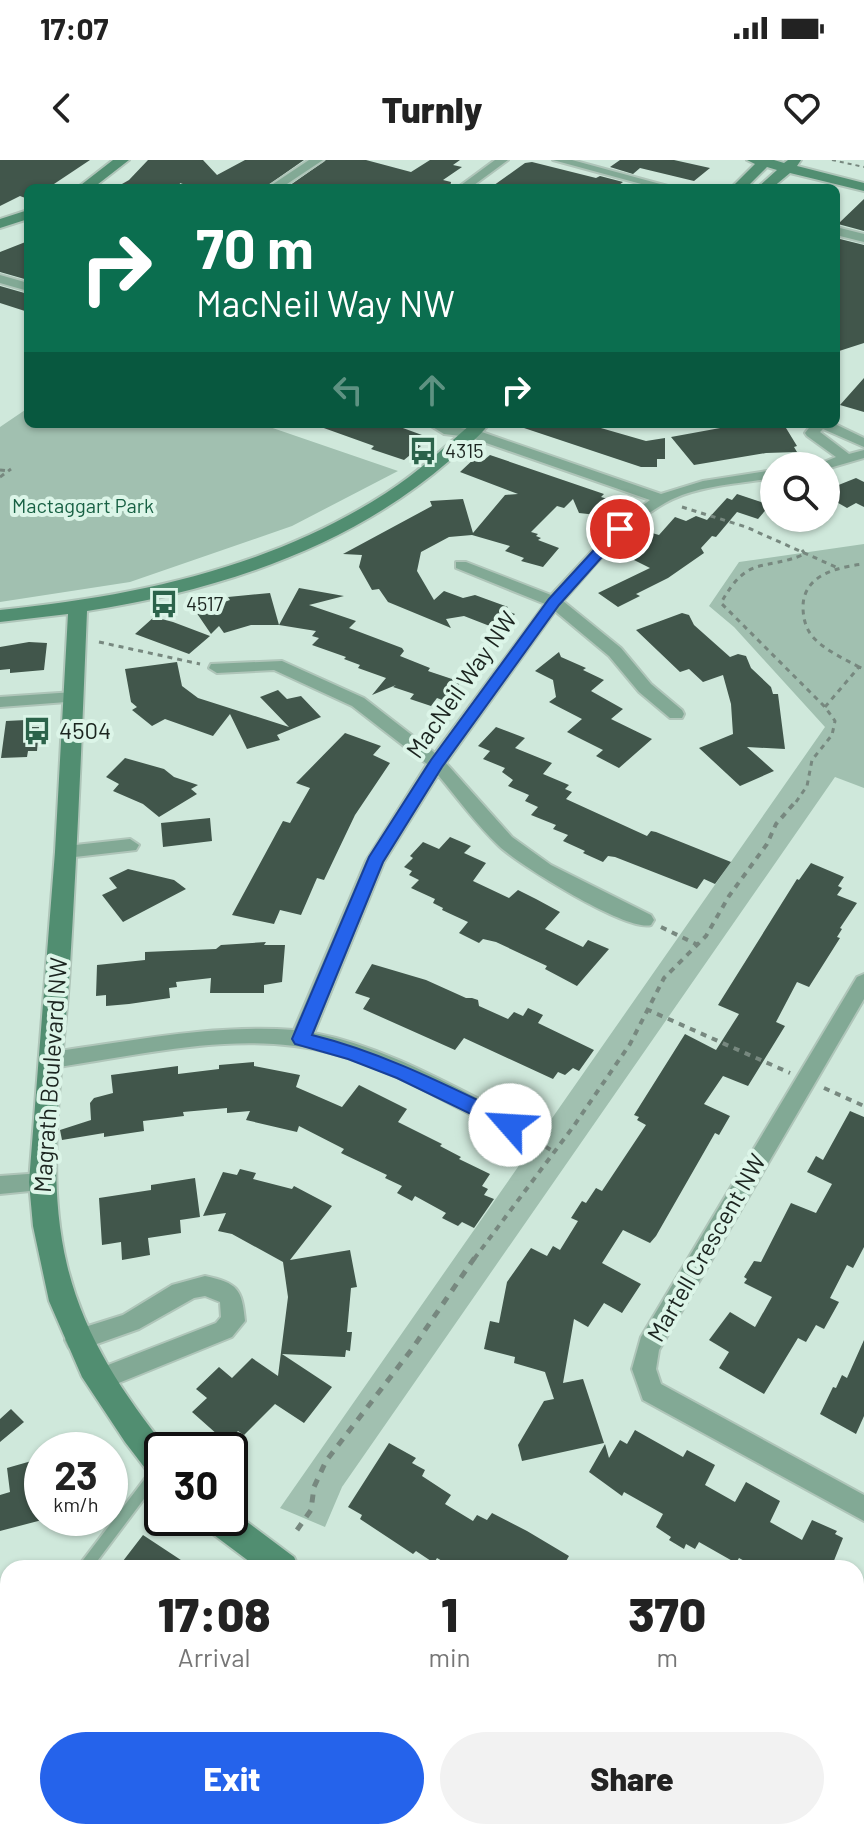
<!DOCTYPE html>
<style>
:root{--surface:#fff;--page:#f2f2f2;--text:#222;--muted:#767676;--accent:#2563eb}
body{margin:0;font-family:Barlow,sans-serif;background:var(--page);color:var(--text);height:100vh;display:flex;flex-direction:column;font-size:30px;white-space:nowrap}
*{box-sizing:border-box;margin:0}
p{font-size:26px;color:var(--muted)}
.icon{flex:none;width:44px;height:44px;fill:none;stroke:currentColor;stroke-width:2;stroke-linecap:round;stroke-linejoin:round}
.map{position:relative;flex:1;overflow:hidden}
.drawer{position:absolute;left:0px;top:1400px;width:864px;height:280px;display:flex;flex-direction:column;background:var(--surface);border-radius:24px 24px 0 0;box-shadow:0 2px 6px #0004}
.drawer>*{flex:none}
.guide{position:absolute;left:24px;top:24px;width:816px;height:244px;border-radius:12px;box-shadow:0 2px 6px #0004;background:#0b6e4f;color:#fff;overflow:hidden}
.controls{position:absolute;left:760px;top:292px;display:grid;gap:16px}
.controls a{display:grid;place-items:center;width:80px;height:80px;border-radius:50%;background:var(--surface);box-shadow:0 2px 6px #0004;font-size:40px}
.speed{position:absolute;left:24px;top:1272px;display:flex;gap:16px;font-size:40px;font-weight:700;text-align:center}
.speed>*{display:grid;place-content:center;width:104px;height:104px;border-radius:50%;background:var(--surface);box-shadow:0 2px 6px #0004;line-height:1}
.speed small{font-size:20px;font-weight:400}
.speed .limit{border:4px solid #111;border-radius:12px;background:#fff;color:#111}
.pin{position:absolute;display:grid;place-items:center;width:68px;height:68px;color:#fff;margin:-34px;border:4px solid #fff;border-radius:50%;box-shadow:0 2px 8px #0007}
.me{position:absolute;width:88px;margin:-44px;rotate:296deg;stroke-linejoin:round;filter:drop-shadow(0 0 6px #0008)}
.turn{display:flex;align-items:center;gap:28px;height:168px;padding:0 40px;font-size:36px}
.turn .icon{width:104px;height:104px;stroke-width:2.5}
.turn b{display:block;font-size:56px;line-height:68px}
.lanes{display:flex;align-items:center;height:76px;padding:0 40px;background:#0003;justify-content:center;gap:40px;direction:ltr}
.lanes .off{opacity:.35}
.eta{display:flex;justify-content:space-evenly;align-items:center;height:136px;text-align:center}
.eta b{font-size:48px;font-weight:800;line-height:56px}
.cta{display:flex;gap:16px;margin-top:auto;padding:16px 40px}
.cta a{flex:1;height:92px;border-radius:48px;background:var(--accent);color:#fff;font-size:32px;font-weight:800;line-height:92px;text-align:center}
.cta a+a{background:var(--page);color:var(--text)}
.status{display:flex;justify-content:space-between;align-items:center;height:56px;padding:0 40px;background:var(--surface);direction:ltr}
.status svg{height:22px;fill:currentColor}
header{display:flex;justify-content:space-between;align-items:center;height:104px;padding:0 40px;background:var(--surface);font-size:36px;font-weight:800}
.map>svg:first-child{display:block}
</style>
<div class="status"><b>17:07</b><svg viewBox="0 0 49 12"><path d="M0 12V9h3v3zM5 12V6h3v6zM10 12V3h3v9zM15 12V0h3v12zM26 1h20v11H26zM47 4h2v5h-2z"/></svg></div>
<header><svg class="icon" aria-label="back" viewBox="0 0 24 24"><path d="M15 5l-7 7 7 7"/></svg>Turnly<svg class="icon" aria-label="heart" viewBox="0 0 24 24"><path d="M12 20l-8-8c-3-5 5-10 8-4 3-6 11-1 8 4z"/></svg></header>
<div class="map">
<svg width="864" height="1680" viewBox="0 0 864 1680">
<rect width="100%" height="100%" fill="#cfe8db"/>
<path fill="#a1c0b0" d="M28,248V264H261L398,311L292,366L130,422L0,442V267Z
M864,384V628L835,617L342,1327L325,1367L280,1348L825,567L734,467L709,446L739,402Z"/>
<path fill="#41564b" d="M0,0H90L48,28H28V39L20,36L0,46Z
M148,0H203L217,15L245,0H304L264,28H194L180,23L179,28H115L129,20Z
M326,0H366L411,12L430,0H460L453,5L462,7L443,20L451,22L450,28H286Z
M620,0H674L710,8L694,21L640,8L633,14L610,7Z
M532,2L596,18L600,16L623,22L615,28H490L525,3Z
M864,39V71L838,64Z
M836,78L864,85V183L836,192Z
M28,81V120L0,112V92Z
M0,126L28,134V152L0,143Z
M864,218V252L840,245Z
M322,264H392L422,275L413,283L421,286L404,300L371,289L374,286L321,267Z
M522,264H587L646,281L665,278V299H657V307H641L521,267Z
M742,264L786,268L797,286L794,287L797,292L766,293L694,305L671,277Z
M490,295L604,334L601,337L611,340L597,355L579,353L573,339L564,348L557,346L531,372L538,374L536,376L541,378L538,380L559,388L543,407L521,401L524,398L505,391L510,386L472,375L449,377L421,392L417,411L434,440L444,431L463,438L475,435L508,447L505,450L515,454L500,470L464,456L446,459L451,468L388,442L379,429L372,430L359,407L362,395L343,394L432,346L430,341L463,339L473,373L505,335L518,334L460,312L476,297L484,300Z
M856,318L864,322V347L856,343L847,348L826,336V330Z
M737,334L770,345L758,359L737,352L716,377L712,376L701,388L704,393L668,418L636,434L640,436L618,447L598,433L650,408L630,398L652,373L659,375L675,357L686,361L696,356L707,360L727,338L732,340Z
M299,428L344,436L309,445L356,461L349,468L402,488L404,491L400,496L430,508L428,511L461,522L445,541L437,538L431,546L410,539L414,534L393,527L396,525L372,535L386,518L358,508L360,505L344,499L346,497L312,485L319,478L312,476L316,471L279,465Z
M270,433L279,465H251L224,473L219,466L211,474L196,452L230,440L228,437Z
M682,453L689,455L694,465L730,497L738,494L746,496L751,508L771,527L773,534H778L785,589L747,587L774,611L740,626L699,588L733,574L731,544L723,515L703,522L689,509L680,512L636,470Z
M154,457L173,462L210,476L189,494L135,474Z
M29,482L47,483L44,510L10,513V509L0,510V487Z
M559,492L561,497L586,508L583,510L604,520L591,531L623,549L611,559L652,579L619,608L596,596L603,590L567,572L582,559L549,542L556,537L553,520L535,511Z
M177,502L182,526L198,538L289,567L260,537L278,530L287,539L301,536L321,557L277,575L280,580L247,589L230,554L213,576L165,559L152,566L132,550L137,547L131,542L125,509Z
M26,560L25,567H39L37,591H28L27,597L1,598L6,561Z
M496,567L525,578L515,588L552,603L543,614L569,625L565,629L572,632L566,639L647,676L651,671L656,672L731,702L715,724L704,719L697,729L615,697L608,696L603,702L583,693L585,691L563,681L568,675L553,669L556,665L531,655L538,647L525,641L529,635L508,626L513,620L502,612L505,608L483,599L490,591L478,586Z
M345,573L381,586L373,595L390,603L355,655L324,720L317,718L301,755L280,750L274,764L232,755L283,661L290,663L310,628L296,623Z
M125,598L164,609L174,617L198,625L191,629L197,634L159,657L143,644L113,631L119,624L106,617Z
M210,658L212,681L163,687L161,663Z
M450,677L471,686L464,693L486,703L473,721L509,738L518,730L536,739L560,752L545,769L583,787L588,780L609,789L577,826L545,809L547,806L496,782L483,779L479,783L459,773L468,762L442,750L443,748L433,743L435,739L411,728L419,720L409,715L412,711L404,707L413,698L410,696L423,682L439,689Z
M811,703L844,717L838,726L842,728L837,735L857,743L840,768L842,769L837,777L840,778L809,827L797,822L776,862L785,866L748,926L723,916L704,944L730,956L719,975L715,973L656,1076L650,1083L623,1070L602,1103L641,1124L622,1153L604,1143L588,1167L574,1159L563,1223L583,1219L604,1283L522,1301L518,1285L544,1241L554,1239L545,1212L514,1203L515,1197L484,1189L490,1161L499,1163L507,1122L531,1088L547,1096L553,1086L560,1090L578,1061L571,1058L582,1041L586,1043L596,1028L602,1031L646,965L637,960L639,957L634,955L685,874L716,890L739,854L718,845L797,719L799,720Z
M128,709L174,720L186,729L123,762L102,735L117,728L109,718Z
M266,782L264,785H285L282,822L264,825V833H210L211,818L176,822L177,827L169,828L170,838L129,844L106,846V835L96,836L97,805L145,800V792L216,789L221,785Z
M372,804L426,820L466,838H472L478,840L479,846L508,859L514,852L523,856L528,848L543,855L538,863L594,890L579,911L573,908L565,915L558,912L553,919L464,878L455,890L363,849L370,838L355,833Z
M254,902V906L300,915L296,927L342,947L359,925L407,949L398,962L442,984L440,986L461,997L459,999L490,1014L482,1026L488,1029L484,1035L494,1039L474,1068L462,1062L458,1066L442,1058L446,1053L415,1036L412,1041L397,1033L402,1026L385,1018L387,1015L341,993L344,989L299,966L297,972L246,960L250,951L227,953V948L183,952L184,956L143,961L144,971L104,977V973L62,980L60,970L91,960L90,943L94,938L113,933L111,915L178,906V914L219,909V905Z
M850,951L864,957V1087L853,1108L847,1105L830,1138L839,1142L824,1169L816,1165L806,1182L798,1178L764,1234L719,1208L729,1192L709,1180L730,1152L755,1167L772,1137L744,1123L747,1119L744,1117L754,1101L761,1102L791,1043L816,1053L832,1024L807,1012L816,996L823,1000Z
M240,1009L256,1013L253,1019L292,1029L294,1026L332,1046L290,1100L350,1090L357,1127L351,1128L347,1172H352L350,1191L346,1190L345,1197L282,1194L332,1227L304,1263L275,1244L244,1275L238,1271L227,1283L192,1252L207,1238L196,1229L219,1207L232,1218L252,1198L278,1216L288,1137L283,1102L232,1074L218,1071L226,1053L203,1056L223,1012L237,1015Z
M195,1018L200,1057L180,1060L181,1073L148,1078L150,1095L122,1100L121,1082L102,1085L99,1038L151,1030V1025Z
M864,1180V1256L856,1274L820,1254L833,1227L836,1228L842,1215L847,1218Z
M11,1249L24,1262L0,1282V1259Z
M635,1270L683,1297L687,1290L715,1305L705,1325L735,1342L746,1322L780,1341L770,1362L802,1380L812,1360L837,1371L835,1374L843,1378L831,1408H757L739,1398L736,1403L699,1382L695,1389L686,1384L684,1389L669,1380L671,1377L656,1367L663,1354L624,1332L622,1336L589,1312L605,1284L609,1298L620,1280L627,1284Z
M389,1283L416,1298L412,1303L425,1310L422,1316L451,1335L445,1344L473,1361L477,1355L487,1360L492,1353L527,1371L569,1396L562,1408H454L437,1398L434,1403L416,1391L413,1394L360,1359L362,1355L348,1347Z
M42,1298V1360L0,1371V1335L10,1332L7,1308Z
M143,1375L193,1408H133L123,1401Z"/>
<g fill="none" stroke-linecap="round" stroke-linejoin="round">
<defs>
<path id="lane" d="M160,1302L162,1303V1315L92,1408H77L156,1304Z
M8,1499C8,1509 11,1518 0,1523C0,1513 0,1504 8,1499Z
M218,1672C228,1672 239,1669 243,1680C233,1680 222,1680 218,1672Z"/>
<path id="street" d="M309,0H323L281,28H267Z
M495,0H508L470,28H457Z
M553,0H572L675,28H656Z
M836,67L864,74V82L836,75Z
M0,115L28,123V131L0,123Z
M428,264L476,270L661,334L703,321L774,310V318C739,324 697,325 665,343C624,366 594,407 563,441L621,488L651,524L682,550L684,554L682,558H670L639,532L609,496L555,451L446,603L512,677L551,705L651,755L654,760L651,765C627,772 519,705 499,686C477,665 458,639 438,615L384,702L314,873C387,887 452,926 518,959L521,965L518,971L510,974L502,971C447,943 392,909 331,893C241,869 142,895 52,908L45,906L42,900L45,894L52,892C132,881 213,864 294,870L366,701L427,604L352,546L274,510L217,513L209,508L211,504L282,501L364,538L435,593L545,444L456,408V402H466L551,435L615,366L650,340L469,277L444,274Z
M812,264H835L864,278V287L823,269L820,272L849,294L864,290V298L826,309V306H814L836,297L807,276L805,273Z
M74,532L80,533L82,537L80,541L0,547V537Z
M130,679L139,685L136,690L66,698L57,692L66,686Z
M864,814V839L659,1190L656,1209L661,1224L864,1335V1361L643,1240L632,1209L641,1177L857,817Z
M42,1013L50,1015L53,1022L50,1029L0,1034V1016Z
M205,1116C238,1123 242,1129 245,1161L232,1177L99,1231L90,1228L87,1220L90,1212L216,1163L221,1157L220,1142L205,1136L194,1138L139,1169L77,1191L69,1188L65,1180L69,1172L123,1155L172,1125Z
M131,1672H161L158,1680H128Z"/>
<path id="secondary" d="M113,0H129L93,28H77Z
M747,0H774L784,3L788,0H801L797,6L864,23V31L790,13L772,28H757L777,10L767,7L746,28H731L755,4Z
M28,50V59L0,68V59Z
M471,264H489C478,278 463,290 449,301C349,388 217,431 87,451C82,574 77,698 69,821C62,915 45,1013 67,1105C84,1176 123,1234 168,1290H162V1320L151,1316L125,1282L82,1217L49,1141L33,1066L29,1022L55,692L68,454L0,462V450C136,436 270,408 386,333C417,313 444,288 471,264Z
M230,1349L294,1397L299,1408H258L206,1369L202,1358H230Z
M681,1672H725L728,1680H684Z"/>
</defs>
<use href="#lane" stroke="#afc5b9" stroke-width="4"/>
<use href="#street" stroke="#afc5b9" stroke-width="4"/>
<use href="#secondary" stroke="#afc5b9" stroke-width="4"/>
<path stroke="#77887f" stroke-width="2" stroke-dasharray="4 4" stroke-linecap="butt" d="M832,0L864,7"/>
<path stroke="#77887f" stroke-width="3" stroke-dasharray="5 5" stroke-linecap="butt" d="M0,310L9,311
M0,317L11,309
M682,347L746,367L838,408
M99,482L200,504
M859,507C843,498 824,490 812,476C805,467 803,457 803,446C804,414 839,407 864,404
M825,547L859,507L864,509
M796,642L807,626L812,600L832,575L835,561L825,547L721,443C748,394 762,412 805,394L802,390"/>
<path stroke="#77887f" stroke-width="4" stroke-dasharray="6 6" stroke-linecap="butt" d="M661,767L698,785
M646,849L790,913
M824,928L864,946
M525,974L554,992
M474,1099L573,967L630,884L664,818L706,776L729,736L767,684L776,664L797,640"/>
<path stroke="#77887f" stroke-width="5" stroke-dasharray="8 8" stroke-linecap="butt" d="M297,1370L311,1350L314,1327L326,1301L412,1189L475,1097"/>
<use href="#lane" fill="#82a995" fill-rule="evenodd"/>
<use href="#street" fill="#82a995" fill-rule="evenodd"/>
<use href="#secondary" fill="#518e71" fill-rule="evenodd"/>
</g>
<path fill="#2563eb" stroke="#184099" stroke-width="2" d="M616,366L627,369L559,445L442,607L383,702L312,875C385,893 450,927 517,959L520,965L517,971L510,973L397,918L348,899L295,884L292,879L369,697L431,600L549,439Z"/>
<defs>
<symbol id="bus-bare" viewBox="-9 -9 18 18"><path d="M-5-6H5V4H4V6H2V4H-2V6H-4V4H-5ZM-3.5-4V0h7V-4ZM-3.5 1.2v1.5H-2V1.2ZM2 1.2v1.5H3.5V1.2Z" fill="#2b634a" stroke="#dcf5e8" stroke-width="2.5" paint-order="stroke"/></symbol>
</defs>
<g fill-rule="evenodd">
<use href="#bus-bare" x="403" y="271" width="40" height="40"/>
<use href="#bus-bare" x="144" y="424" width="40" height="40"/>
<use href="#bus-bare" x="17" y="551" width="40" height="40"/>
</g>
<g text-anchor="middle" stroke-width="8" stroke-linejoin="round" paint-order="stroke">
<g font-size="20" fill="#1b241f" stroke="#dcf5e8" text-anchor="start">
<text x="445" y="298">4315</text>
<text x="186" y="451">4517</text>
</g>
<g font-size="20" fill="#176043" stroke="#dcf5e8">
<text x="83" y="353">Mactaggart Park</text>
</g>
<g font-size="24" fill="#1b241f" stroke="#dcf5e8">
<text transform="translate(462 525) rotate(-55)" y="8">MacNeil Way NW</text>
<text transform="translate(51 915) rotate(-86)" y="8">Magrath Boulevard NW</text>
<text transform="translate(707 1088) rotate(-60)" y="8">Martell Crescent NW</text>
</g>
<g font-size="24" fill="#1b241f" stroke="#dcf5e8" text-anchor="start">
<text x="59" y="579">4504</text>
</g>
</g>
</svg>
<div class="controls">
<a><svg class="icon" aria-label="search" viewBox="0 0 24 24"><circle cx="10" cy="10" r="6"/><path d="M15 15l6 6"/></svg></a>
</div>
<div class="speed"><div>23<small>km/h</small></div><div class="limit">30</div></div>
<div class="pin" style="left:620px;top:369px;background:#d93025"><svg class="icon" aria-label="arrive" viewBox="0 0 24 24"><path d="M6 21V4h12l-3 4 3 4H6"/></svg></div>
<svg class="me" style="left:510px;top:965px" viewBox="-20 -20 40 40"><circle r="19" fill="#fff"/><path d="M0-13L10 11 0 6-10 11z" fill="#2563eb"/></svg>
<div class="guide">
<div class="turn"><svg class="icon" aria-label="right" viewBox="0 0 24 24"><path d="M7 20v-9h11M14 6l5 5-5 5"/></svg><div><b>70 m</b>MacNeil Way NW</div></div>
<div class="lanes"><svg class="icon off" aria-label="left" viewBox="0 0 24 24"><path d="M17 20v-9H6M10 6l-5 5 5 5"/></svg><svg class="icon off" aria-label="ahead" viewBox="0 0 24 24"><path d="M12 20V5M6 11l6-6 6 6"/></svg><svg class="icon" aria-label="right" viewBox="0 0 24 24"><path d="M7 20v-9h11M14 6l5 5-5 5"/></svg></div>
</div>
<section class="drawer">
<div class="eta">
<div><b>17:08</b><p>Arrival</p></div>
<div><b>1</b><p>min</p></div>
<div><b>370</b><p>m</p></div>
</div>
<div class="cta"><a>Exit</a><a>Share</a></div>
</section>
</div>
